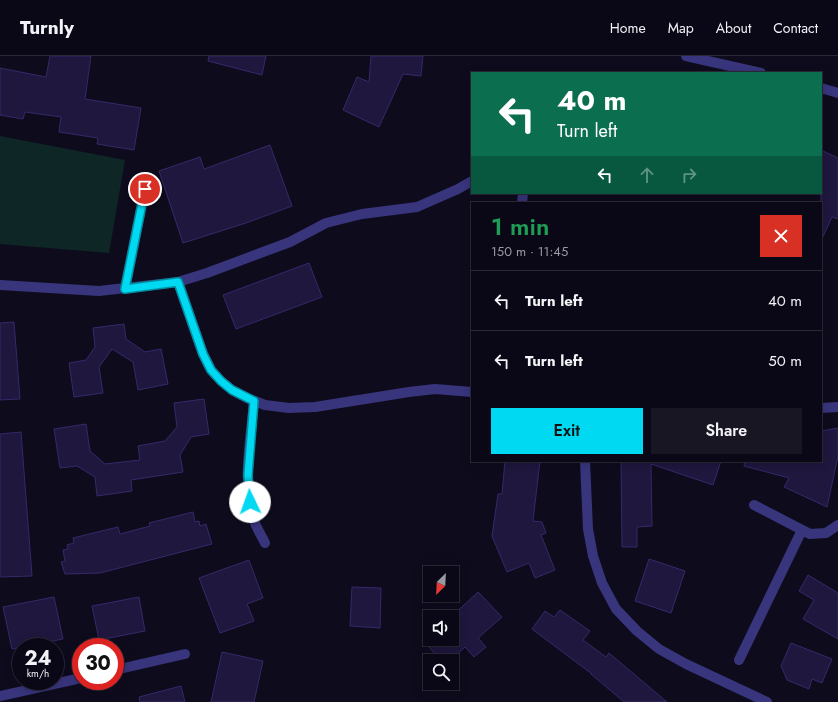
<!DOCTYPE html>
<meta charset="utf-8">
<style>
:root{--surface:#0a0816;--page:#181623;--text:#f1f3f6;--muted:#999aa1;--line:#2a2935;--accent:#00d9f2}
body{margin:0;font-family:Jost,sans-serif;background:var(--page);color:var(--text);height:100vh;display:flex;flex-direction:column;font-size:15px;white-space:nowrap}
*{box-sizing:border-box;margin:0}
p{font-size:13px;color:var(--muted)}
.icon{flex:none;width:22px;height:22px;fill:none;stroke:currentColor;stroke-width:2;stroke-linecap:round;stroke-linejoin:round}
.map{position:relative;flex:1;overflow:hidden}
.drawer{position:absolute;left:471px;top:146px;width:351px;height:260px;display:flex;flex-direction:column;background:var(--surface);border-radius:0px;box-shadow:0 2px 10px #0003,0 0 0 1px var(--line)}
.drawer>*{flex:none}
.guide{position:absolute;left:471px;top:16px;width:351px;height:122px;border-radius:0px;box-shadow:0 2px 10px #0003,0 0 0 1px var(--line);background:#0b6e4f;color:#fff;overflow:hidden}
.needle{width:26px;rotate:204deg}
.buttons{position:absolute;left:423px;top:510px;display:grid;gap:8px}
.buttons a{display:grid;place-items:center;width:36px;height:36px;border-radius:0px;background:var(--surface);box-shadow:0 2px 10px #0003,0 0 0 1px var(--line);font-size:20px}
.speed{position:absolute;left:12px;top:582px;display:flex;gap:8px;font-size:20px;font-weight:700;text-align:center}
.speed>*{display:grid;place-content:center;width:52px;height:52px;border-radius:50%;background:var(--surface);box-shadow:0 2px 10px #0003,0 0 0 1px var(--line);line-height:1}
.speed small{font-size:10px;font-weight:400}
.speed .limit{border:6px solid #d22;background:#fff;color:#111}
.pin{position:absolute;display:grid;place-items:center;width:34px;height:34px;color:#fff;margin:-17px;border:2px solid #fff;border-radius:50%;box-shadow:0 1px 4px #0007}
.me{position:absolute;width:44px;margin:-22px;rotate:357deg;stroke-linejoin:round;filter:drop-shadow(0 0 3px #0008)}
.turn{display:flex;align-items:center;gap:14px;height:84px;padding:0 20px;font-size:18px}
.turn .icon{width:52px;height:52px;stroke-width:2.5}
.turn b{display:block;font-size:28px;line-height:34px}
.lanes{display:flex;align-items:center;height:38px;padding:0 20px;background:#0003;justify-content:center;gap:20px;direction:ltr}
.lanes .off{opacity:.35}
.round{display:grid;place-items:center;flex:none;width:42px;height:42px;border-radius:0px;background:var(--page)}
.headline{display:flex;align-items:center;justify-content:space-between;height:68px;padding:0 20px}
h1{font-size:24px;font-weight:600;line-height:30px;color:#1e9e55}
.action{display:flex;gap:8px;margin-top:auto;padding:8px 20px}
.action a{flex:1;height:46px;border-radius:0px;background:var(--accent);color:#111;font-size:16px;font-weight:600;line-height:46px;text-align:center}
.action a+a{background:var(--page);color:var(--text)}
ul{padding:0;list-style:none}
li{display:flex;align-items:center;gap:12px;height:60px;padding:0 20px;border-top:1px solid var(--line)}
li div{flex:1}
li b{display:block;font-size:15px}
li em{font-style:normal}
header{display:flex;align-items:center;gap:24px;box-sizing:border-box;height:56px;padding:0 20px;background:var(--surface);border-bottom:1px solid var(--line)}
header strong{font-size:19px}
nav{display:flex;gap:22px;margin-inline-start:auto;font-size:14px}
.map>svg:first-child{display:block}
</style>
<header>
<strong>Turnly</strong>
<nav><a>Home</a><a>Map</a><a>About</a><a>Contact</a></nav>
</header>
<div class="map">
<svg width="838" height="646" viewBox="0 0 838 646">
<rect width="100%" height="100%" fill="#0e0b1d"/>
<path fill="#0e2726" d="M0,80L125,104L109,197L0,188Z"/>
<path fill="#1f173e" stroke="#36296a" d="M50,0H91L85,43L141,52L134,94L97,88L98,82L59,76L61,61L25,56L23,63L0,59V12L46,21Z
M209,0H266L262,19L208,5Z
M371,0H423L421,20L403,18L379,71L343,54L357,21L369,26Z
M270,89L292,150L246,167L183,187L159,115L200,101L204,113Z
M821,94L838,102V163L832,161L821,185Z
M309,207L322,241L236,273L223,239Z
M14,266L20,343L0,344V267Z
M124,268L126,283L145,296L161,293L168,328L138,334L133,306L112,293L99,311L103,337L74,341L69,307L86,304L95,291L93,272Z
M204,343L209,378L191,381L180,399L183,416L131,424L132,435L97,440L95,421L77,410L60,412L54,373L86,368L90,395L105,408L140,404L138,390L165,385L177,371L174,347Z
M838,372V400L827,451L784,431L789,422L744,410L745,405H821V375Z
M21,376L32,520L0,521V378Z
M505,405H540L533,465L542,466L546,477L541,479L555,514L535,522L529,507L507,516L492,480L498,438H502Z
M621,405H721L713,429L651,408L652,470L637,471V491H622Z
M193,456L195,466L199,465L200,470L206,468L212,488L100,517L65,518L61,506L65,505L63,494L68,493L67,489L74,487L73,482L118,471L120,478L150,470L149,467Z
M649,503L685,515L671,557L635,545Z
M249,504L263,542L247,548L254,565L220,577L199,522Z
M808,519L838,537V583L803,563L814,544L799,535Z
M352,531L381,532L380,572L350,570Z
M478,536L502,561L478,582L486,591L474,601L465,591L450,605H441L424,585L430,580V583H452V561H451Z
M54,541L63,583L12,593L3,551Z
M139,541L145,575L99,584L92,550Z
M560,554L590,575L583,584L606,601L609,597L667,646H624L591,618H592L532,573L545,555L554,561Z
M791,587L832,603L822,627L812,623L809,633L787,624L781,610Z
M222,596L263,605L254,646H211Z
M181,630L185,646H140L139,641Z"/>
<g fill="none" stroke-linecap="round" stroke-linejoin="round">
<path stroke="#38357d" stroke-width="10" d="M686,0L761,17
M821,32L838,37
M522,147L523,137
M178,226L203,298L211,314L221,325L232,334L247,342L265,349L289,352L315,351L409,336L435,333L472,336
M0,229L99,235L178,226L207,217L290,186L326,167L362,158L417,151L458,133L472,125
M125,233L145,133
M254,345C251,381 242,427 253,462C256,471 261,479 265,487
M821,352L838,351
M585,405L588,473L593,500L602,527L616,553L637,575L659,593L686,608L767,646
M754,449L810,478L826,477L838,469
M739,604L802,474
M115,614L185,598
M0,640L81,622"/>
</g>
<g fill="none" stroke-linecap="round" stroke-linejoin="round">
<defs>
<path id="route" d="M145,133L125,233L178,226L203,298L211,314L221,325L232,334L254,345L248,419L250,446"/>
</defs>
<use href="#route" stroke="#008d9d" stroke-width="10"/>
<use href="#route" stroke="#00d9f2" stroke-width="7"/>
</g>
</svg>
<div class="buttons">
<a><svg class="needle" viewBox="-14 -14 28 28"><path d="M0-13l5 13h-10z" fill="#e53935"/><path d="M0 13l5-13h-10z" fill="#999aa1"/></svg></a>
<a><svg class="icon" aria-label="sound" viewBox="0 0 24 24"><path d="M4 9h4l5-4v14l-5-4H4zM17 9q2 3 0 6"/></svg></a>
<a><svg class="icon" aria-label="search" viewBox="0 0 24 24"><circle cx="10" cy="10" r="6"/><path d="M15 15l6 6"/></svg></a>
</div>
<div class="speed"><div>24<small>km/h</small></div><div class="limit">30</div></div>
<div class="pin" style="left:145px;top:133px;background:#d93025"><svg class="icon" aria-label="arrive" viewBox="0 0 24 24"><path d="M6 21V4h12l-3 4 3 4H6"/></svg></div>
<svg class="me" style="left:250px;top:446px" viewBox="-20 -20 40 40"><circle r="19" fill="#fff"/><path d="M0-13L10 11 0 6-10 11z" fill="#00d9f2"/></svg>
<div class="guide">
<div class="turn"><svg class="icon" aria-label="left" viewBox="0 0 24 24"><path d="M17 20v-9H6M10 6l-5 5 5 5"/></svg><div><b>40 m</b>Turn left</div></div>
<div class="lanes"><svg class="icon" aria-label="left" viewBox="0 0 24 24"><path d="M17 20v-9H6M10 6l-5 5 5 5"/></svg><svg class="icon off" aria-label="ahead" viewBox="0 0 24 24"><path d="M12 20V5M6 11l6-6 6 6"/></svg><svg class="icon off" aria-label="right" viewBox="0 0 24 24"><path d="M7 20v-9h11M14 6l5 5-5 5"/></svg></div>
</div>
<section class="drawer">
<div class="headline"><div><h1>1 min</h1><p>150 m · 11:45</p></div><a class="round" style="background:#d93025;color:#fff"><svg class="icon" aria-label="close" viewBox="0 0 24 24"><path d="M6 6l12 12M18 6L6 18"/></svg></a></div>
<ul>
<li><svg class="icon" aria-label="left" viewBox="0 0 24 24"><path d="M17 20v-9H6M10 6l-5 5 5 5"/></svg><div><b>Turn left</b></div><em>40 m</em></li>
<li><svg class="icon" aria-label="left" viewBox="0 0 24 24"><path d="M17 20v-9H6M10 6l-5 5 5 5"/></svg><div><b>Turn left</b></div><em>50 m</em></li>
</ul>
<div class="action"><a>Exit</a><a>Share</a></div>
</section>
</div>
